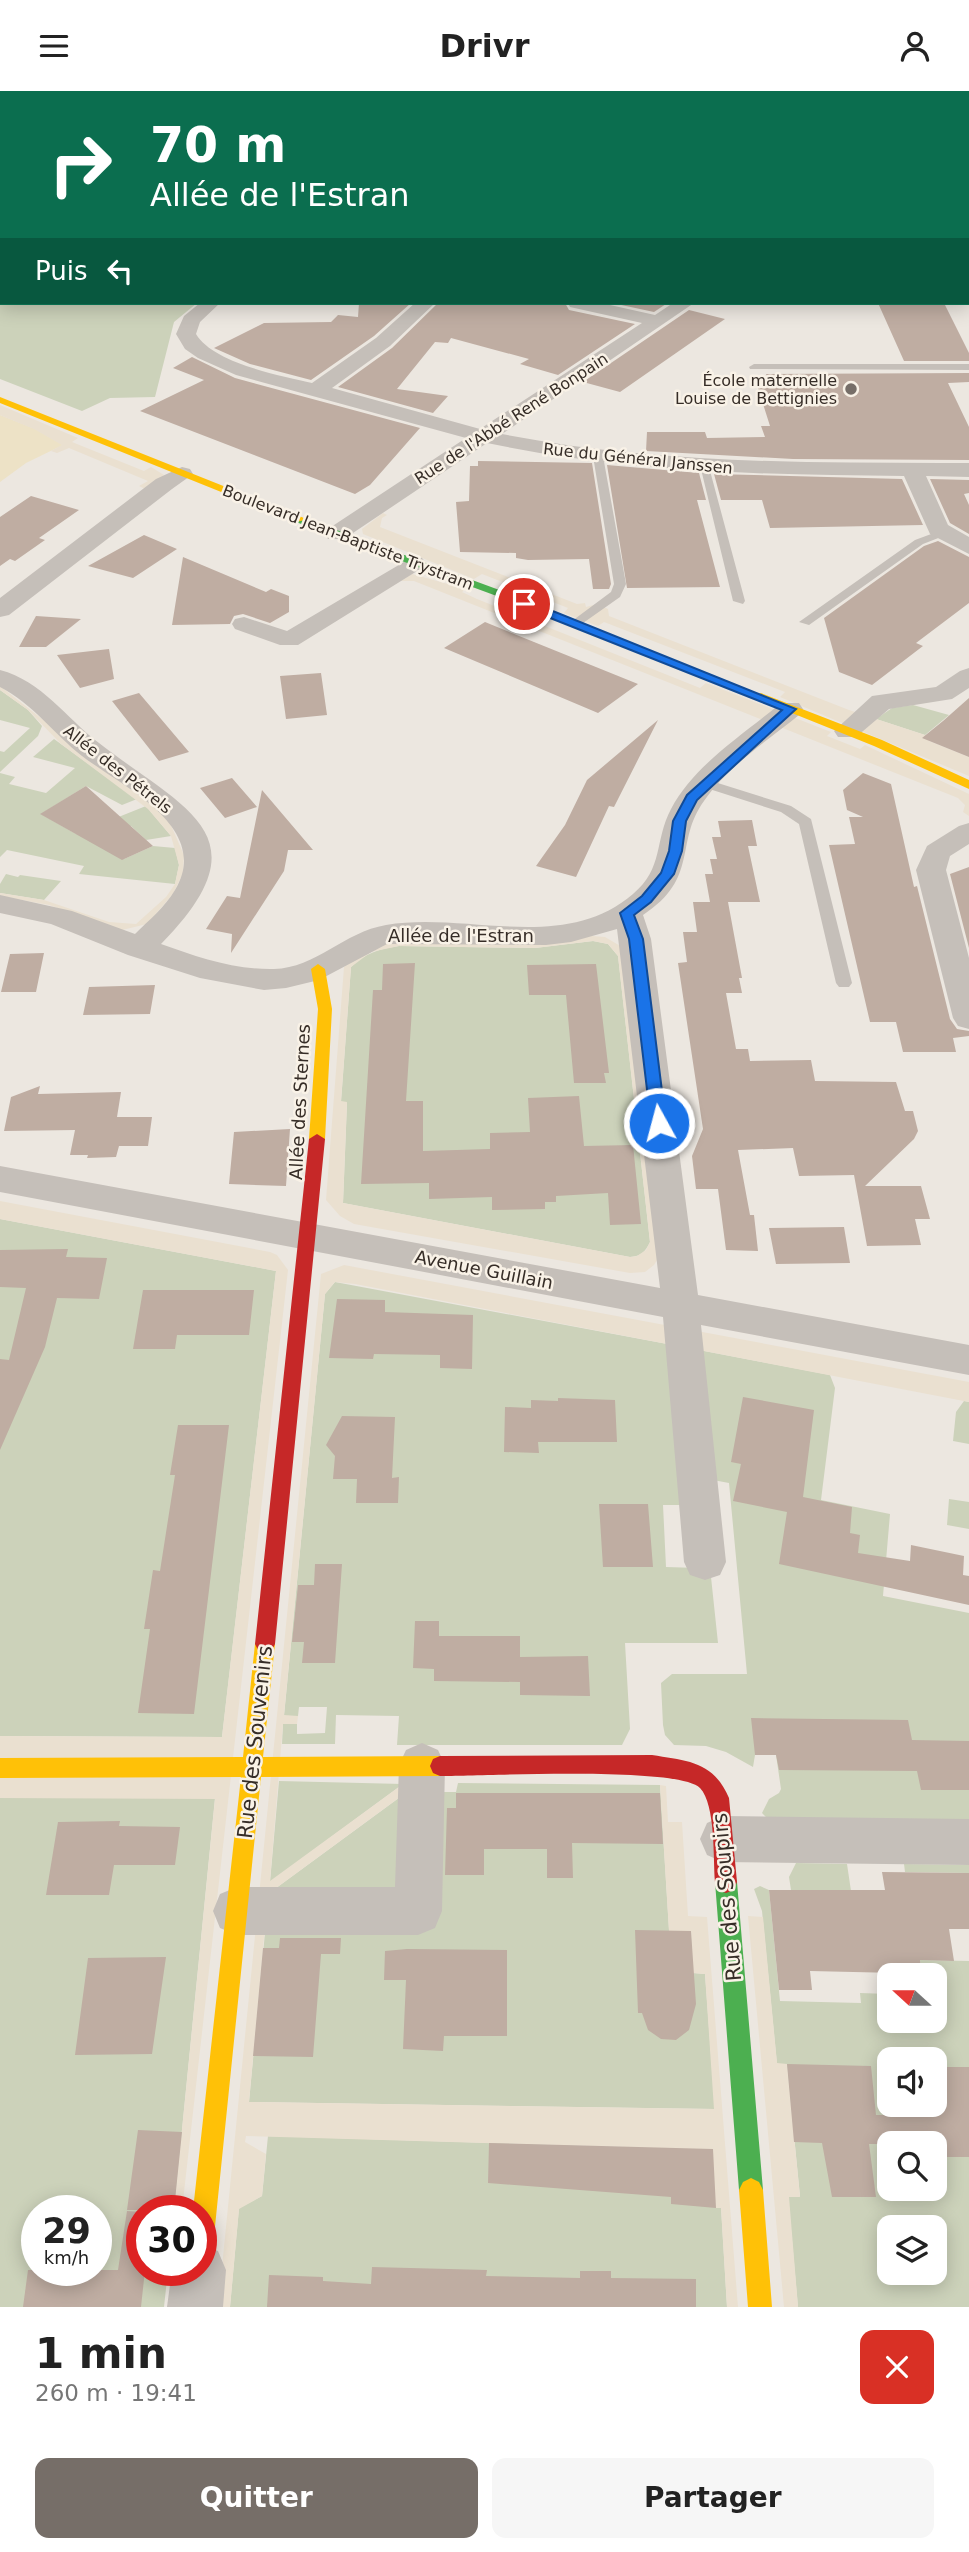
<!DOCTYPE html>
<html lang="fr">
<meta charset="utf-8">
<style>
:root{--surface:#fff;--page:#f6f6f6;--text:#222;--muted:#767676;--accent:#766e68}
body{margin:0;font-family:"DejaVu Sans",sans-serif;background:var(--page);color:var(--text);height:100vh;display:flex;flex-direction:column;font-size:26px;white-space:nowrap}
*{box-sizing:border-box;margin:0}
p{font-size:23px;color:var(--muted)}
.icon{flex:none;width:38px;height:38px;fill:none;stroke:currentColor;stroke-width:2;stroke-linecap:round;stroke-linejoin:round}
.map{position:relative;height:2216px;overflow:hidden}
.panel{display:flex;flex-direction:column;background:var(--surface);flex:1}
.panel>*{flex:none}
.banner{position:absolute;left:0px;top:0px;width:970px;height:214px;box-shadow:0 4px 18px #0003;background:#0b6e4f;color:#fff;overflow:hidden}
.needle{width:46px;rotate:291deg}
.tools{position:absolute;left:877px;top:1872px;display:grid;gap:14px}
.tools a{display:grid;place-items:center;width:70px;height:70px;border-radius:14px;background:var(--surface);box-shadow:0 4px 18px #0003;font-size:35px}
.speed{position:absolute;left:21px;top:2104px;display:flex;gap:14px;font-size:35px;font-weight:700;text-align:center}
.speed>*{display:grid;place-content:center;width:91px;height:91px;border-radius:50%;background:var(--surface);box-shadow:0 4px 18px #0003;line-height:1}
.speed small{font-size:18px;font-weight:400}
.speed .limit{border:10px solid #d22;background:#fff;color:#111}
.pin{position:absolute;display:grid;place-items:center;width:60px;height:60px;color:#fff;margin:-30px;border:4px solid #fff;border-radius:50%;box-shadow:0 2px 7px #0007}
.me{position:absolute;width:77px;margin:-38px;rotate:353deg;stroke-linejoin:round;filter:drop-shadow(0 0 5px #0008)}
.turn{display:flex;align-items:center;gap:24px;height:147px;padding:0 35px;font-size:32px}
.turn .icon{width:91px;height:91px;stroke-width:2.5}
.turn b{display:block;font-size:49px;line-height:60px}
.then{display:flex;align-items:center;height:66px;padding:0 35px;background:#0003;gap:14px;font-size:26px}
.round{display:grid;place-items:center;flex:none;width:74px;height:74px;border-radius:14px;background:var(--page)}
.head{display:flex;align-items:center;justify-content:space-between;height:119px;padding:0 35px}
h1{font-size:42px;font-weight:600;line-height:52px}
.cta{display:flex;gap:14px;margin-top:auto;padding:14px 35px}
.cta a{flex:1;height:80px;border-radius:14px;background:var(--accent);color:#fff;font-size:28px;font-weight:600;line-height:80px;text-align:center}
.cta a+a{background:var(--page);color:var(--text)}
header{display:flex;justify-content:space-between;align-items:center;height:91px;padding:0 35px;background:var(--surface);font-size:32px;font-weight:600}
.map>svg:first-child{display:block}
</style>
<header><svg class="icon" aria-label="menu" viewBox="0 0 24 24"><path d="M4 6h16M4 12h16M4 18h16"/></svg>Drivr<svg class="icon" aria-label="person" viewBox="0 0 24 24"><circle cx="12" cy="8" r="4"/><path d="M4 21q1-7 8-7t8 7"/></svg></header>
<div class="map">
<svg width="969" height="2216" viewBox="0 0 969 2216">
<rect width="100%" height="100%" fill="#ece7e0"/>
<path fill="#ccd2ba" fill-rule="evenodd" d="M0,0H539L558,2H2V36Z
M707,0H969V128L968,2Z
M0,94L2,212H197L174,231L155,306L110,307L82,320L0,288Z
M0,599L28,619L42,635L38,645L0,681V660L4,661L30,637L0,629Z
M913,614L949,624L925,644L876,628L892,617Z
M54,648L137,708L122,714L86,695L41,723L76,743L146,715L171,745L146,749L131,735L103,747L124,768L153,755L175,757L179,774L175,793L79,783L84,775L7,759L0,766V682L15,686L9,693L46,702L75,677L33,666Z
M6,783L18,786L20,784L61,790L44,809L0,802V793Z
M593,850L608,853L618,865L650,1151C645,1161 641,1165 630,1166L343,1112L347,1012L341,1011L351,876C365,862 379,858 399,855L535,857Z
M0,1128L276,1180L222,1646L0,1645Z
M335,1191L678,1255L681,1414H663L666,1476L698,1477L711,1486L718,1552H625L630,1638L622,1654H397L399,1625L336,1624L335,1653H282L283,1632L297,1633V1643L325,1642L327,1616H299L298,1625H284L325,1203Z
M694,1258L830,1284L835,1297L821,1409L890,1423L883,1505L969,1522V1735L769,1729L762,1722L769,1708L779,1702L781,1698L776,1664H755L753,1676L726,1661L706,1655L674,1654L665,1644L663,1634L661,1592L672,1583H747L729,1392L713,1389Z
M964,1310L969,1311V1353L953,1350L956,1321Z
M949,1408L969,1411V1438L947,1434Z
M279,1690L403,1693L270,1791Z
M458,1692L660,1694L669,1839L691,1840L693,1882L705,1883L715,2018L249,2011L266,1831L404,1833L433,1701H456Z
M411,1698L401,1805L268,1803Z
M0,1707H215L174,2119H142V2179H168L164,2216H0ZM37,2119H96V2179H37Z
M796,1772L847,1773L851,1800L791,1799L789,1786Z
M904,1773L969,1774V1782L905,1781Z
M760,1795L769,1799L780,1910L861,1912L860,1902L889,1903V1930H934V1885H898L896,1876L921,1877L920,1869L969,1870V2216H798L788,2105H800L787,1974L777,1973L762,1820L754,1798ZM889,1969H934V2014H889ZM889,2053H934V2098H889ZM889,2137H934V2182H889Z
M268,2045L713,2059L716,2116H721L727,2216H230L239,2117L262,2105Z"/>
<path fill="#ede2c6" d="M0,324L35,338L63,354L26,372L0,391Z"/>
<path fill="#eae0d0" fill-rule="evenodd" d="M0,314L78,347L72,351L144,380L151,376L164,384L147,399L139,395L148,390L69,357L57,362L51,360L62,354L34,338L0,324Z
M383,422L387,424L382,427L380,436L577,513L585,512L586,516L597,513L608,518L609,525L849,619L925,644L929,650L969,666V685L780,606L785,601L604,531L598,535L564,522L568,517L482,483L474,488L363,443L362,438Z
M412,483L466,498L462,501L477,508L700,597L706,592L831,641L827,645L860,658L865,654L969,703V725L963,721L965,714L958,707L414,490H401Z
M0,595L156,717L170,732L184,764L183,782L173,803L147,833L122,839L49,814L0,805V802L44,809L109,831L136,833L166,806L175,793L179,774L171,745L148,718L61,653L28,619L0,599Z
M592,845L605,846L622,856L659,1166L654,1174L645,1181L630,1182L354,1133L340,1125L326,1109L344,876L350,870L388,852ZM593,850L608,853L618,865L650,1151L646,1159L637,1165L630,1166L343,1112L347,1011L341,1010L351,876L371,861L399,855L535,857Z
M0,1110L270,1161L277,1164L288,1179L182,2119H174L215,1708L0,1707V1645L222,1646L276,1180L0,1128Z
M344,1174L969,1291V1311L355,1193L335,1191L325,1203L284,1624L298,1625L297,1633H283L270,1790L403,1693L411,1698L268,1803L249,2011L714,2018L705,1883L693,1882L691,1840H669L660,1694L666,1695L668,1731H682L688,1825L707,1826L738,2216H727L721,2117H716L625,2056L246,2045L245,2051L266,2063L262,2105L239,2118L230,2216H218L321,1183Z
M748,1825L763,1826L777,1972L787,1973L800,2106H789L798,2216H784Z"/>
<path fill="#bfada2" d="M359,212H411L374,245L311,289L250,273L214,257L264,232L331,231L338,224L358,226Z
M438,212H565L569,219L635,233L558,284L520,273L529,268L451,247L448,252L435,251L397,298L448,305L433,322L338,296L392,257Z
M612,212H661L666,213L654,221Z
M878,212H944L969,262V270H904Z
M689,219L725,228L620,301L583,291Z
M192,266L235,287L420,337L370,394L355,403L140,320L204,289L173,277Z
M969,282V291L948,292L969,336V369L793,368L646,360L647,341H705L707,347L765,346L761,335H770L757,294H770L766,283Z
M478,370L592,372L611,493L609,498H593L589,468L528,469L516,467V462L460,461L456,411L469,410L470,375H478Z
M607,374L699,382L706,409H697L720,496L627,497Z
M714,383L902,388L923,434L770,437L762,409H721Z
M930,388L969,389V402L964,403L969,414V443L950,432Z
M31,405L79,419L39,447L45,449L15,470L10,468L0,475V426Z
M144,444L177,458L133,487L88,475Z
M938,450L969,466V512L916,552L923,555L872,594L839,581L824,527L924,455Z
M183,466L266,501L271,498L289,505V521L270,532L243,523L234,525L230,533L172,534Z
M36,525L81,528L46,556H19Z
M485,531L534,551L638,593L598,622L444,557Z
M109,558L114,588L80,597L57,564Z
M321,582L327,624L286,628L280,585Z
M139,602L189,661L159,670L112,610Z
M969,607V666L922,647L943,630Z
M658,629L614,716L609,715L576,786L536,775L565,734L587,689Z
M863,682L891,693L914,796L917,795L950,928L957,938L969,940V945L953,947L956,961H903L896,931H870L829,754L855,753L849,726H863L847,719L843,699Z
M232,687L257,716L225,727L200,697Z
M86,695L153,755L122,769L40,723Z
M262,699L313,759H288L284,780L231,862L232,843L206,838L227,805L240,807Z
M752,729L757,755H748L760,811H728L742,887H739L742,902H726L736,958H748L750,970L811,969L815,990L896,991L905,1020H913L918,1040L914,1048L865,1095H921L930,1128H915L921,1154L867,1155L854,1084L799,1085L793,1057L738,1059L750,1124H754L758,1160L726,1159L718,1098H696L692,1065L703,1038L678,872L687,871L683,841H697L693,811H727H710L705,783H713L710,768H717L712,746H721L718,730Z
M969,776V857L950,783Z
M44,862L36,901H1L10,863Z
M415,872L406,1010H423V1060L490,1058V1042L530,1041L528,1007L579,1005L584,1055L633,1054L641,1133L610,1134L608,1102L556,1105V1111H545V1118L492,1119V1106L429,1108V1092L361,1093L373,899H382L383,873Z
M596,873L609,982H604L606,992H574L566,904H529L527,874Z
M155,894L150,923L83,924L89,896Z
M40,995L38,1003L121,1001L117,1026H152L148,1055H119L116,1066L87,1067L88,1064H70L75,1039L4,1040L11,1006Z
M290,1038L286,1095L229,1093L234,1041Z
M844,1136L850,1172L776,1173L769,1137Z
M68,1158L66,1166L107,1167L99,1208L57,1207L45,1256L0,1359V1268L9,1269L26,1197L0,1196V1159Z
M143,1199H254L249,1244H177L175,1258H133Z
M337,1208L385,1209V1221L473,1224L472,1278L440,1277V1264L374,1263L373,1268L329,1267Z
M743,1306L814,1319L803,1406L852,1416L850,1442L860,1444L858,1462L910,1470L911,1454L964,1465L963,1484L969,1485V1514L779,1473L787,1421L733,1410L741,1373L731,1371Z
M558,1307L615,1309L617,1351H538L539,1362L504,1361L505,1316L531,1317V1309L558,1310Z
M342,1325L395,1326L392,1387L399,1386L398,1412H356L357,1388H333L335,1365L326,1354Z
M178,1334H229L194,1623L138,1622L150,1538H144L153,1479L160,1480L175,1384H170Z
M599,1413H648L653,1476H603Z
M315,1473H342L335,1572H302L304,1551H292L298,1494H314Z
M415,1530H439V1545H520V1566L588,1565L590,1605L520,1604V1591L434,1590V1578L413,1577Z
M751,1627L908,1629L912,1649L969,1650V1699H921L917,1680L779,1679L776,1664H755Z
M456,1702H660L663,1753L572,1752L573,1787H547V1758H484V1784H445L447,1717H456Z
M120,1730L119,1735L180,1736L175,1774H114L109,1804H46L58,1731Z
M882,1781L969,1782V1838H949L954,1870L920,1869L921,1877L896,1876L897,1882L810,1880L812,1899H779L769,1799H885Z
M635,1839L691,1840L696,1913L689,1939L676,1949L661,1948L648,1939L642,1922H638Z
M280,1847H341L340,1863H321L313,1966L253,1965L263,1857H279Z
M407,1858L507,1859V1945H444L443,1960L403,1958L406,1889H384L385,1860Z
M166,1866L152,1963L75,1964L88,1867Z
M787,1973L871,1975L876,2024H934V1976H969V2066H934V2053H869L876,2106H832L822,2052L794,2051Z
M138,2039L182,2041L174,2119H127Z
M489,2052L713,2058L716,2117L671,2113V2106L488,2092Z
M127,2120L142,2121V2179H145L141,2216H23L28,2179H118Z
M372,2176L487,2179L486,2185L580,2187V2180H611V2187L696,2188V2216H267L269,2184L323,2186V2190L371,2193Z"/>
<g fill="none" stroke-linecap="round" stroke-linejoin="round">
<path fill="#c5bfb9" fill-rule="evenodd" d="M15,0H23L14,2Z
M79,0H87L78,2Z
M0,11H2V15H0Z
M0,27H2L0,34Z
M0,74H2V78H0Z
M0,90H2V94H0Z
M754,273H969V279L750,278L749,276Z
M598,362L603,365L626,493L620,506L576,537L572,536V530L611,501L614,493L593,365Z
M700,374L709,376L745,510L743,513L733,510Z
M942,439L948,442L946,444L923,453L809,534L799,531L915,449Z
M705,688L791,715L811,728L852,892L849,896H839L836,892L799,733L781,721L700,695V689Z"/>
<path fill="#c5bfb9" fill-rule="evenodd" d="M968,151H969V161H968Z
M200,212H220L200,231L196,243C213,272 281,285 312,292L376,247L415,212H435L390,255L332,297L480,338L642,232L570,216L568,212H601L655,224L673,212H694L502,343C655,373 813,372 969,372V386L926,385L948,434L969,446V463L930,443L904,385C764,384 624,381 487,352L344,448H328L325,443L328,438L466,347L236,284L198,267L185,258L176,243L184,225Z
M182,376L190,378L193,383L172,398L9,524L0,526V507L156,388Z
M414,465L422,467L426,472L422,477L298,554H280L235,538L232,533L235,528L244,526L287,540Z
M969,577V597L952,608L889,618L856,646H838L834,640L872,605L936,596L960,580Z
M0,579C42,590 66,627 99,652C185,719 268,744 161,853C197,866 235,879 274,878C316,877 344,841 386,834C467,820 563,863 633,803C664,777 654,750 671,718C694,674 743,644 781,612H799L803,618L799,624C767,650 728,675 704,710C674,751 700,787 643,824L651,848L698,1204L969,1254V1284L701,1234L726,1471L720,1484L705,1489L690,1484L684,1471L663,1226L0,1101V1075L660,1197L617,838L571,851L546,854L387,853L319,889L286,897L264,899L200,887L128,864L51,833L0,822V804L72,820L135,843C149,829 165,816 175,799C213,736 121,695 82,665C54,643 32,612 0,596Z
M969,732V753L950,765L946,779L969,867V938L958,935L953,927L916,779L927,755L959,735Z
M422,1652L438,1659L445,1674L442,1820L435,1837L418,1844H237L220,1837L213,1820L220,1803L237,1796H395L399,1674L406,1659Z
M723,1725L969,1728V1774L723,1771L707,1764L700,1748L707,1732Z
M201,2153L218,2160L226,2179L223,2216H167L172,2179H201Z"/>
<path fill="#4caf50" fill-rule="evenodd" d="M296,427H304L502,500L767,606L765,608H757L494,504L296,431Z
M726,1780L734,1783L737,1791L763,2099L759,2107L751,2111L743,2107L739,2099L715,1791L718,1783Z"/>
<path fill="#ffc107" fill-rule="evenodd" d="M0,306L304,427L305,429L296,431L0,312Z
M761,602L882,649L969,689V698L874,655L757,608V604Z
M318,873L325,878L332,918L325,1048L317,1053L309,1048L318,918L311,878Z
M265,1544L272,1547L275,1553L263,1666L440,1665L447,1668L450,1675L447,1682L440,1685L261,1686L213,2155L210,2164L201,2167V2119H193L241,1686L0,1687V1667L243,1666L255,1553L258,1547Z
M751,2087L759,2091L763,2099L772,2216H748L739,2099L743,2091Z"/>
<path fill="#c62828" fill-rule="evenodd" d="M317,1043L325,1048L275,1553L272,1559L265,1562L258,1559L255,1553L309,1048Z
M652,1664C688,1670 713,1670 729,1707L737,1791L734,1799L726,1802L718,1799L715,1791C713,1768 716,1714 700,1697C679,1675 481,1685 440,1685L433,1682L430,1675L433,1668L440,1665Z"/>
</g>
<path fill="#1a73e8" stroke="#114b97" stroke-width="2" d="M520,510H528L796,618L697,709L686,730L682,760L674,783L651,811L634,824L643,848L666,1032L659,1037L651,1032L629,848L620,822L642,805L661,782L669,760L673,730L687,704L782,619L520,515Z"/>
<circle fill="#766e68" stroke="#f9f2e7" stroke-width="2.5" cx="851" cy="298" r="7"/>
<g text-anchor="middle" stroke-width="5" stroke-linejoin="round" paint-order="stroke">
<g font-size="16" fill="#362d27" stroke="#f9f2e7" text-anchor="end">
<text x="837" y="295">École maternelle<tspan x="837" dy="18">Louise de Bettignies</tspan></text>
</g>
<g font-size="16" fill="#362d27" stroke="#f9f2e7">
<text transform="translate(511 327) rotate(-33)" y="6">Rue de l'Abbé René Bonpain</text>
<text transform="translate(638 367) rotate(6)" y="6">Rue du Général Janssen</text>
<text transform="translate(348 446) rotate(21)" y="6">Boulevard Jean-Baptiste Trystram</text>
<text transform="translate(118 678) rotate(38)" y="6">Allée des Pétrels</text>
</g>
<g font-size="18" fill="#362d27" stroke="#f9f2e7">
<text x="461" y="851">Allée de l'Estran</text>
<text transform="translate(300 1011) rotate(-87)" y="6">Allée des Sternes</text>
<text transform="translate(484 1179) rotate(11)" y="6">Avenue Guillain</text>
</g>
<g font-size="21" fill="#362d27" stroke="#f9f2e7">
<text transform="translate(255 1651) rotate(-84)" y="7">Rue des Souvenirs</text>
<text transform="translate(727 1806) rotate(-95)" y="7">Rue des Soupirs</text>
</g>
</g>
</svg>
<div class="tools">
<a><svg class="needle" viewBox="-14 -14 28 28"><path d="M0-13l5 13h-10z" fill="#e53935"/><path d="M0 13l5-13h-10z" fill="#767676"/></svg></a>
<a><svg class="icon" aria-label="sound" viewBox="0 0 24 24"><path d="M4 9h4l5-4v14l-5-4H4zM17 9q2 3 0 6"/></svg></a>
<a><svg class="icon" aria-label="search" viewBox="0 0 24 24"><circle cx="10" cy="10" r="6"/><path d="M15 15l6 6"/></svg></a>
<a><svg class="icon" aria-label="layers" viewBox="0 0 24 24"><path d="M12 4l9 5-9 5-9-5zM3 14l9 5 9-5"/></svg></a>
</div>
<div class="speed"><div>29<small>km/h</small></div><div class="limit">30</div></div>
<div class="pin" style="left:524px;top:513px;background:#d93025"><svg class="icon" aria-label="arrive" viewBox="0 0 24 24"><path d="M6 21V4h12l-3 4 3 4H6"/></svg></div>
<svg class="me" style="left:659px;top:1032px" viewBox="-20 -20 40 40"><circle r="17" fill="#1a73e8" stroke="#fff" stroke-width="3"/><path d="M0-11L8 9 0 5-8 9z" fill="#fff"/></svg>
<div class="banner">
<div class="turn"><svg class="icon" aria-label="right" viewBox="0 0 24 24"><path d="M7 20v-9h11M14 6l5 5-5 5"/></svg><div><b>70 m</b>Allée de l'Estran</div></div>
<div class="then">Puis<svg class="icon" aria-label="left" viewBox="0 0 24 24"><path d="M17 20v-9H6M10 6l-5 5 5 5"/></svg></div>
</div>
</div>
<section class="panel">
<div class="head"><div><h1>1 min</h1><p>260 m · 19:41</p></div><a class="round" style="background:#d93025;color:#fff"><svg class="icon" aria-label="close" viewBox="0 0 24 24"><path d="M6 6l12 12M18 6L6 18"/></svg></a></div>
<div class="cta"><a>Quitter</a><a>Partager</a></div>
</section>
